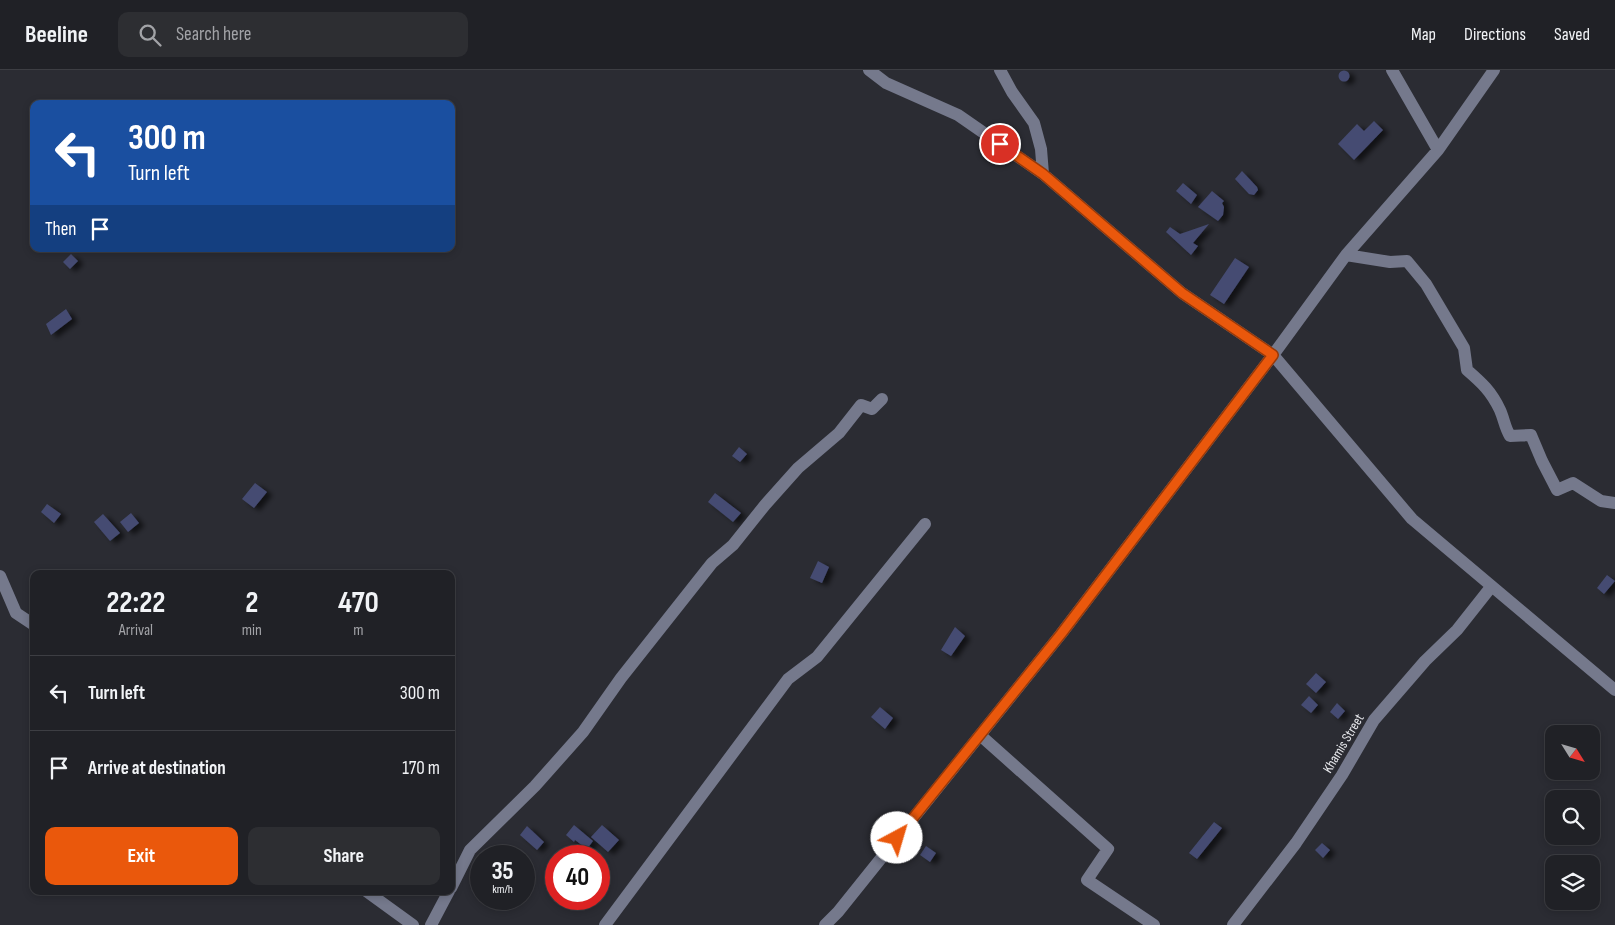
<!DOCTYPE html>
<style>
:root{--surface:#202126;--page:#2d2e32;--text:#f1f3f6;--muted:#a2a3a7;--line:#3d3e43;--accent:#ea580c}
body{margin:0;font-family:"Sofia Sans Condensed",sans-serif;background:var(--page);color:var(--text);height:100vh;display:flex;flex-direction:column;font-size:19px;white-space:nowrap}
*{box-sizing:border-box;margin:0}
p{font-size:16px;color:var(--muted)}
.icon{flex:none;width:28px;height:28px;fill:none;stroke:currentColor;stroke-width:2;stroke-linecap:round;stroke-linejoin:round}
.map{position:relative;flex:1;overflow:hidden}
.sheet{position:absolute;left:30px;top:500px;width:425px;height:325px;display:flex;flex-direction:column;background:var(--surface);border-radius:10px;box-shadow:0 2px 8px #0003,0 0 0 1px var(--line)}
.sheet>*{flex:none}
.banner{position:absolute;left:30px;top:30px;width:425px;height:152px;border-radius:10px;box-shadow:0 2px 8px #0003,0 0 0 1px var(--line);background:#1a4fa0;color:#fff;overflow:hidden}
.needle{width:32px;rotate:127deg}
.buttons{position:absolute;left:1545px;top:655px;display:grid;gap:10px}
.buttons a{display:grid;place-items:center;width:55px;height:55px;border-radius:10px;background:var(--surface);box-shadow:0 2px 8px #0003,0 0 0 1px var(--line);font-size:25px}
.speed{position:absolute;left:470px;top:775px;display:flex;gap:10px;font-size:25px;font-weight:700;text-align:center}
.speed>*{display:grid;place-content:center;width:65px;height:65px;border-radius:50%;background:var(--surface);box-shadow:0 2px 8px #0003,0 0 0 1px var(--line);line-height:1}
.speed small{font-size:12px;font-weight:400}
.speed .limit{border:8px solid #d22;background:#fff;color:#111}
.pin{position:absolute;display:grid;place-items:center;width:42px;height:42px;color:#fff;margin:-21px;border:2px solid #fff;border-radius:50%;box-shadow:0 1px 5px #0007}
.me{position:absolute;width:55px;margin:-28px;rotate:39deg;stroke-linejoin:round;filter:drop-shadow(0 0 4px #0008)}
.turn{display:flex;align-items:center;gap:18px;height:105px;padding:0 15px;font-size:22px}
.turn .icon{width:65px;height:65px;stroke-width:2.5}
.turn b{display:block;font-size:35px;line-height:42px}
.then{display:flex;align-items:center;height:48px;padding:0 15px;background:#0003;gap:10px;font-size:19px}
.eta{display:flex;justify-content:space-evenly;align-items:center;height:85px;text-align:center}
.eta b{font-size:30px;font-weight:700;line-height:35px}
.button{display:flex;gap:10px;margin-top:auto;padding:10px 15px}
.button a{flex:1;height:58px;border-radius:10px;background:var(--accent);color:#fff;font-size:20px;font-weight:700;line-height:58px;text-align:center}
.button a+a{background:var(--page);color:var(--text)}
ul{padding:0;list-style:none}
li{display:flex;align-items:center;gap:15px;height:75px;padding:0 15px;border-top:1px solid var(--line)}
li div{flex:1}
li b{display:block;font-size:19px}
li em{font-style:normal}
header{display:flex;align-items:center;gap:30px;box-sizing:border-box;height:70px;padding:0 25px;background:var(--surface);border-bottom:1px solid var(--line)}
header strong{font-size:24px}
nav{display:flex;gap:28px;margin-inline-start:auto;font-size:18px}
.search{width:350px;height:45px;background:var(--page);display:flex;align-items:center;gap:12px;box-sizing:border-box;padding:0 18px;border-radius:10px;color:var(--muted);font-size:19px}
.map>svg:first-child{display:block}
</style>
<header>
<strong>Beeline</strong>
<div class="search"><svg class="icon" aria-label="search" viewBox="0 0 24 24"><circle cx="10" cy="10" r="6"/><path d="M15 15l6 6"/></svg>Search here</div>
<nav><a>Map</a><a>Directions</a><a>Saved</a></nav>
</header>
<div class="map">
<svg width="1615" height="855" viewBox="0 0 1615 855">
<defs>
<filter id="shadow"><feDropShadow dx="5.5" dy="3" stdDeviation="2.5" flood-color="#0009"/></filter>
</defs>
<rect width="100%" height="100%" fill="#2b2c33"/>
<path fill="#454b72" filter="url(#shadow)" d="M1338.5 6a5.5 5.5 0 1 1 11 0a5.5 5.5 0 1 1-11 0Z
M1374,51L1383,60L1354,90L1338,74L1357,54L1364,61Z
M1242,101L1257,117L1258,120L1254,125L1249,124L1235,109Z
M1183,113L1197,125L1191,134L1176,121Z
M1212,121L1224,131L1222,133L1224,137L1223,145L1218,151L1198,137Z
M1209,154L1193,173L1198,176L1191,185L1166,162L1170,157L1180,164Z
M71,184L78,191L70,199L63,192Z
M1235,188L1249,197L1224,234L1210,225Z
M66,239L72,249L51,265L46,254Z
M739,377L747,384L740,392L732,386Z
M255,413L267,422L254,438L242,429Z
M715,423L741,443L733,452L708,432Z
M47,434L61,444L54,453L41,442Z
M131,443L139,453L128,462L120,452Z
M103,444L120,463L110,471L94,452Z
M818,491L829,497L822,513L810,508Z
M1607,505L1615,511L1604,524L1597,518Z
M955,557L965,566L951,586L941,580Z
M1316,603L1326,612L1316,623L1306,614Z
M1309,626L1318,635L1311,643L1301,635Z
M1337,633L1345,641L1338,649L1330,642Z
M880,637L893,648L885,659L871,647Z
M1214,752L1222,758L1197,789L1189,783Z
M574,755L593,771L587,779L575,770L574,772L566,765Z
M602,755L619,770L608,782L591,767Z
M527,756L544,772L537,780L520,765Z
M1322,773L1330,780L1323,788L1315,780Z
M926,776L936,783L930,792L920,785Z"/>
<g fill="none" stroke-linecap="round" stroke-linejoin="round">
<path stroke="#75798c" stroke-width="12" d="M869,0L886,13L958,45L1043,104L1182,223L1273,285L1412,449L1615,620
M1000,0L1012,22L1034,53L1041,79L1043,104
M1392,0L1438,80
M1346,185L1390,192L1407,191L1426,214L1464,278L1467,300C1482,313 1491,321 1500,340C1504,349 1505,358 1510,366L1531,365L1542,391L1557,420L1573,413L1601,431L1615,433
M0,506L16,543L34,555
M980,665L1108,779L1087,810L1154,855
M451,818L470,780L535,716L583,662L621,608L712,493L733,475L765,435L798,398L839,363L861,335L872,339L882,329
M366,821L413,855
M431,855L449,821
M605,855L788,609L817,587L925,454
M825,855L838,842L1061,564L1273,285L1346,185L1438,80L1494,0
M1233,855L1296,773L1342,705L1374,650L1425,591L1457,560L1491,517"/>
</g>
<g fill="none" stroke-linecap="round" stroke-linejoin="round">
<defs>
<path id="route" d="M897,768L1061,564L1273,285L1182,223L1043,104L1000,74"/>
</defs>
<use href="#route" stroke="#983908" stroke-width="12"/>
<use href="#route" stroke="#ea580c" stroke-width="9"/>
</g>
<g text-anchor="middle" stroke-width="4.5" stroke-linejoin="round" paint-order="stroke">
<g font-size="14" fill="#e6e7eb" stroke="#2b2c33">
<text transform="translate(1343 673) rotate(-59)" y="5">Khamis Street</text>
</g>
</g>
</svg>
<div class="buttons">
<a><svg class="needle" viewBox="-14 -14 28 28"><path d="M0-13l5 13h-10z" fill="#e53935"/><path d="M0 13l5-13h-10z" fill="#a2a3a7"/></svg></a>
<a><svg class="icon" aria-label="search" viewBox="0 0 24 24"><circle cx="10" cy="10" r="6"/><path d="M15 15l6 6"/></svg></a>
<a><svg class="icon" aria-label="layers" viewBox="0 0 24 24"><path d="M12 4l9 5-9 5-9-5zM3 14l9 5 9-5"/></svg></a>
</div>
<div class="speed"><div>35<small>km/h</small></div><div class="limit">40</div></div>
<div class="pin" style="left:1000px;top:74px;background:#d93025"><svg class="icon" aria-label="arrive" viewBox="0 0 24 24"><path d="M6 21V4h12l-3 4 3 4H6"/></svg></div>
<svg class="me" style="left:897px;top:768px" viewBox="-20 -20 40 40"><circle r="19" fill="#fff"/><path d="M0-13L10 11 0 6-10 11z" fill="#ea580c"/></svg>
<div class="banner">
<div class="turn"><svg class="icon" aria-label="left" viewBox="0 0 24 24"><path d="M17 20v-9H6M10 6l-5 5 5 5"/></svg><div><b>300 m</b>Turn left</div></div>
<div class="then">Then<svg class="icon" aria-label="arrive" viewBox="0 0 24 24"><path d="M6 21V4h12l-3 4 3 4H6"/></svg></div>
</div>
<section class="sheet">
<div class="eta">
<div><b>22:22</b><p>Arrival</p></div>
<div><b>2</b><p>min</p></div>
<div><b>470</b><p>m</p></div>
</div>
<ul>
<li><svg class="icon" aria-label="left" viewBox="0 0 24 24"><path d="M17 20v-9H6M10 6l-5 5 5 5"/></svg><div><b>Turn left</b></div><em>300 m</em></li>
<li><svg class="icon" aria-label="arrive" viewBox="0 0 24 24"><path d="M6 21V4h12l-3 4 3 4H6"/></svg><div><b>Arrive at destination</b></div><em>170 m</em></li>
</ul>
<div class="button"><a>Exit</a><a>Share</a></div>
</section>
</div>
